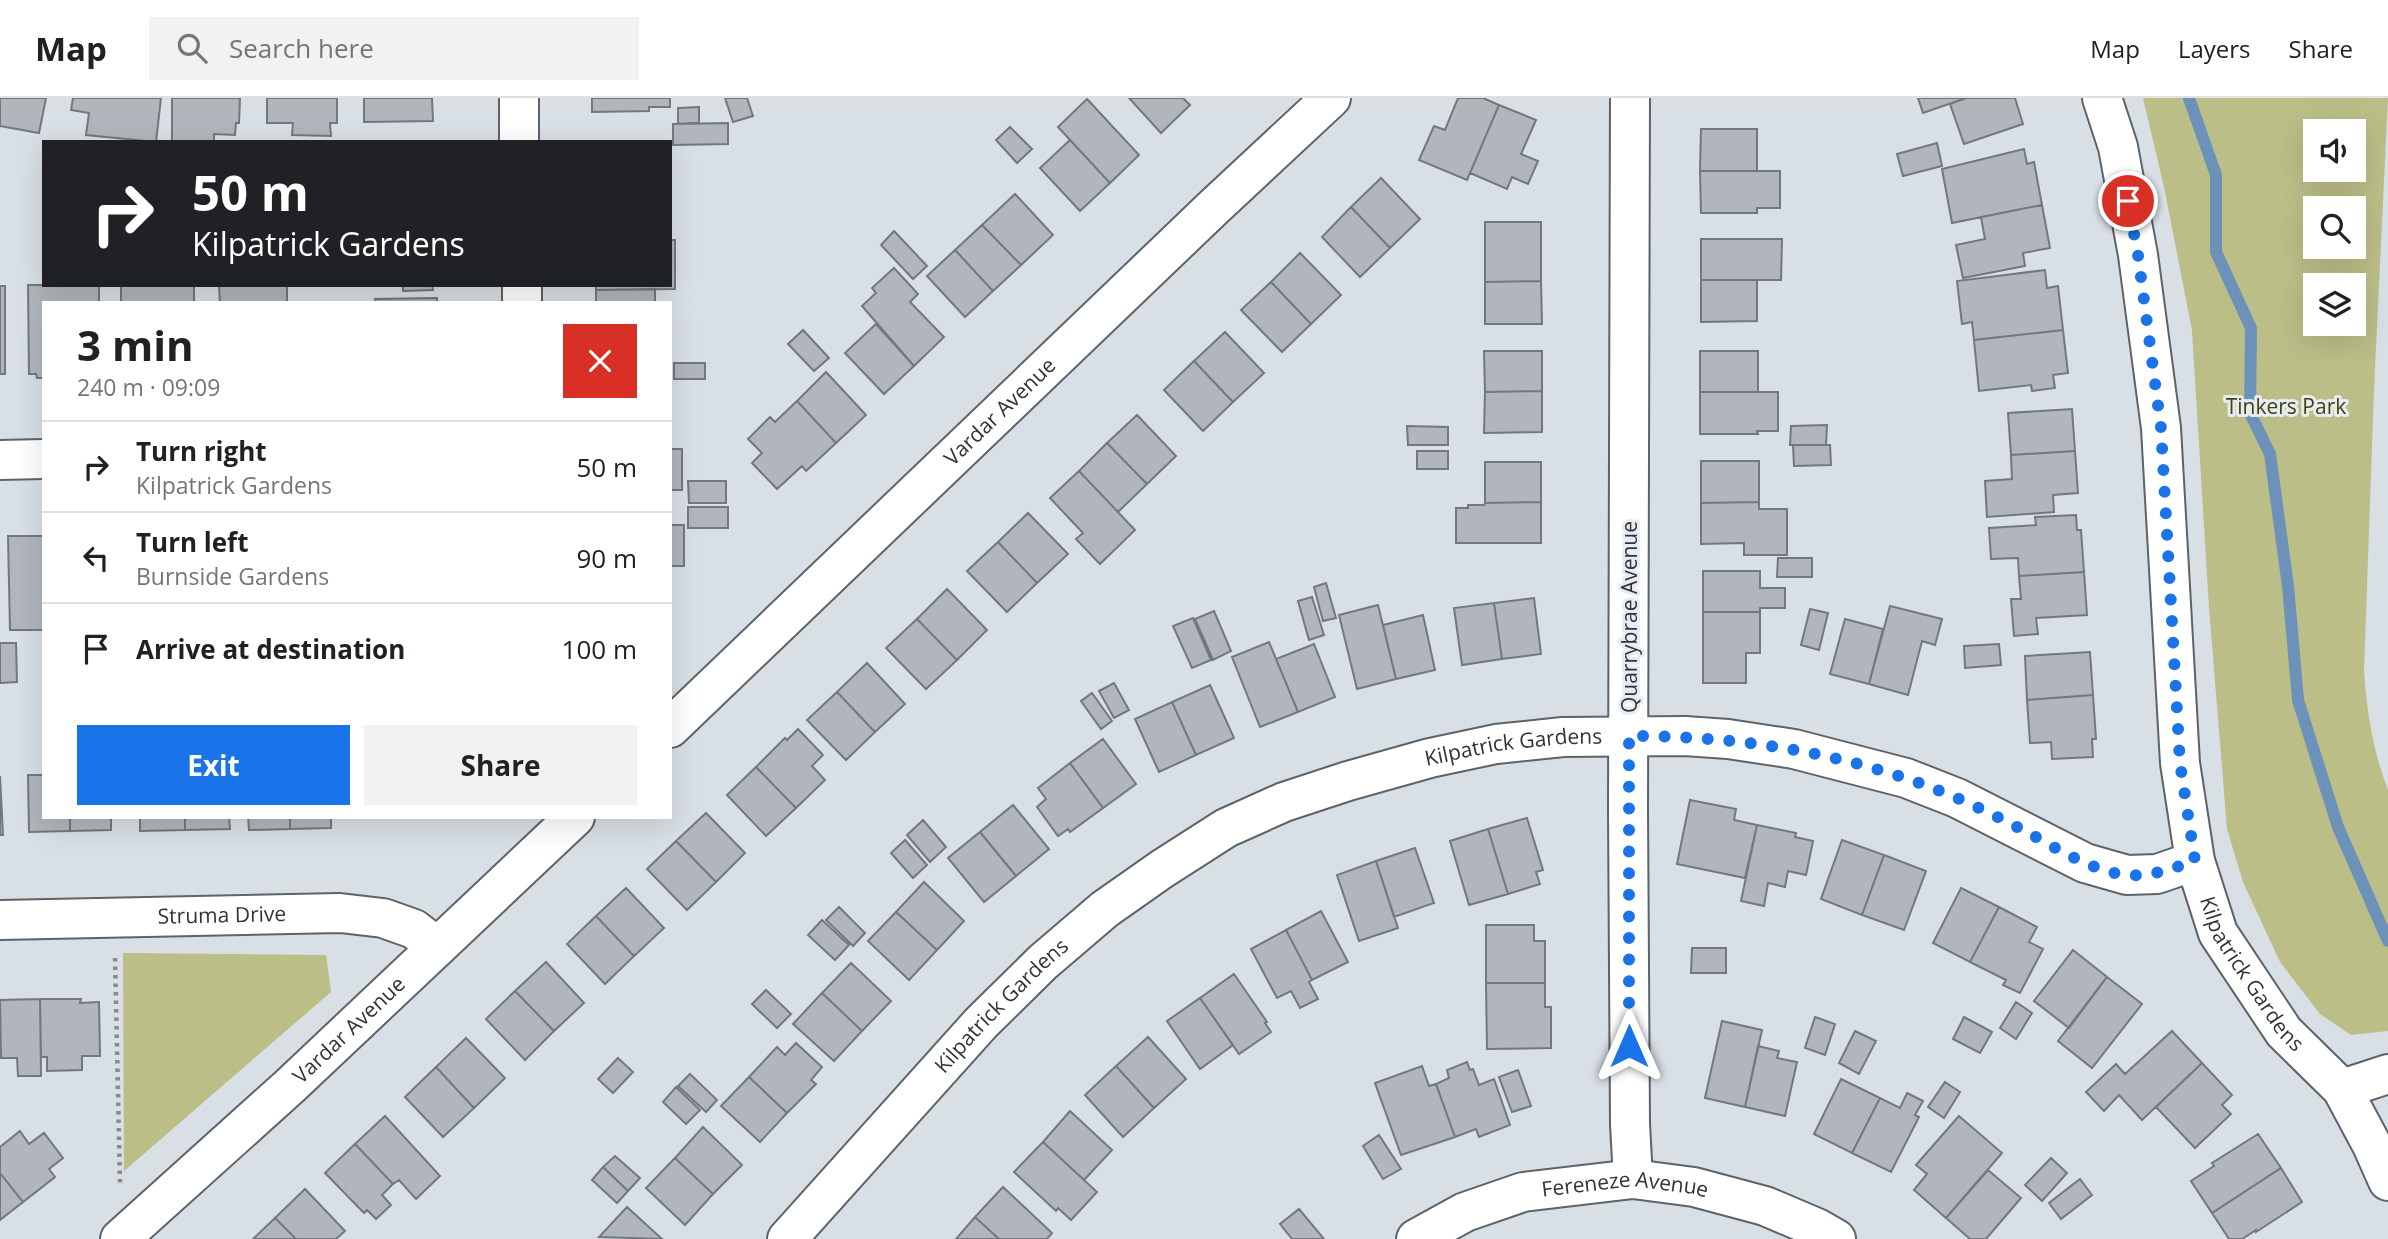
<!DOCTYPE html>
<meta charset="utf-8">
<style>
:root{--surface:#fff;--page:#f2f2f2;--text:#202124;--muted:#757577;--line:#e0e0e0;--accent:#1a73e8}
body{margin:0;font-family:"Open Sans",sans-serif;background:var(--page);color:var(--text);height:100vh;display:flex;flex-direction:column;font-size:26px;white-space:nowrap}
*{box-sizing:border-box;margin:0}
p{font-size:23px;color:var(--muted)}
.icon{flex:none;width:38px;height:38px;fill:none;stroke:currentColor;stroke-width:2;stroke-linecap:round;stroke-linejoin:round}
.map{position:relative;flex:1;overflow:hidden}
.sheet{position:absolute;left:42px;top:203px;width:630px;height:518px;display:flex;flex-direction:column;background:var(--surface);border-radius:0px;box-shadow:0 7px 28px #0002}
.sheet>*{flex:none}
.top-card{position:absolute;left:42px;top:42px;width:630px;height:147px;border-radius:0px;box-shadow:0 7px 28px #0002;background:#202124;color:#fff;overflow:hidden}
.buttons{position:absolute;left:2303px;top:21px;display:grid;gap:14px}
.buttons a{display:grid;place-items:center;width:63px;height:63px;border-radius:0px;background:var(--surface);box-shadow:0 7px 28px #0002;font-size:35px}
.pin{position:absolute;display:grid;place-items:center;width:60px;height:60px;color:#fff;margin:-30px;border:4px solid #fff;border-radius:50%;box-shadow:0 2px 7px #0007}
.me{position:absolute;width:77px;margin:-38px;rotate:0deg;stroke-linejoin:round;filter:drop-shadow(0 0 5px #0008)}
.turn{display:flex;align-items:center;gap:24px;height:147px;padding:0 35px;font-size:32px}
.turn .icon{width:91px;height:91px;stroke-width:2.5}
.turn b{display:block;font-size:49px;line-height:60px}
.round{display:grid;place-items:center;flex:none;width:74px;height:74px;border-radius:0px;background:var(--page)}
.head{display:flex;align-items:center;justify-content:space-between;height:119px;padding:0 35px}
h1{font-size:42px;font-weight:700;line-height:52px}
.primary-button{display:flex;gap:14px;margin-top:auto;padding:14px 35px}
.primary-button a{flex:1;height:80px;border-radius:0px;background:var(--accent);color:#fff;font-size:28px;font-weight:700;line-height:80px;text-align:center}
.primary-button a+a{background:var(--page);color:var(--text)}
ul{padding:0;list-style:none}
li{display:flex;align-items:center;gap:21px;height:91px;padding:0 35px;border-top:2px solid var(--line)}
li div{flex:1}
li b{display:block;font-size:26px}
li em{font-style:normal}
header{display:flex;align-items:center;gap:42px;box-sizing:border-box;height:98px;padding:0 35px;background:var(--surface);border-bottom:2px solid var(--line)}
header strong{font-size:33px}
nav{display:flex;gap:38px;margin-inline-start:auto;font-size:24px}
.search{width:490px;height:63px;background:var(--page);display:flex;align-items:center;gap:18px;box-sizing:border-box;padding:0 24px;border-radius:0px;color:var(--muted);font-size:26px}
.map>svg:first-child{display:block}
</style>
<header>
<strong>Map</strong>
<div class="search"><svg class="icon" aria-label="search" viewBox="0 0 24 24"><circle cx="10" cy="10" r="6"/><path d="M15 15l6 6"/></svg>Search here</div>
<nav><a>Map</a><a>Layers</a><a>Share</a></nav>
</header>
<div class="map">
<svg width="2388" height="1141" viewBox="0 0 2388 1141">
<rect width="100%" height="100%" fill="#d8dfe5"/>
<path fill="#bbbe87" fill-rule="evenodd" d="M2143,0H2388L2374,291L2364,573C2367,615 2373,653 2388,692V933L2351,937L2320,916L2280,864L2243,784L2227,731L2209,510L2192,232L2164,89ZM2315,33H2354V72H2315ZM2354,110V149H2315V110ZM2315,187H2354V226H2315Z
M123,855L326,857L331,894L124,1073Z"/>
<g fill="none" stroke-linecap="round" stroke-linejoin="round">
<path stroke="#6d92b9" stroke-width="12" d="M2189,0L2216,77V154L2251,230L2250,315L2270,356L2288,488L2298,602L2338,729L2388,843"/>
</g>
<path fill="#b0b6bc" stroke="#72787d" stroke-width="2" d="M0,0H46L39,35L0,28Z
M73,0H161L156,44L86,37L89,15L71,12Z
M172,0H240L239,25H236L235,37L214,36V44H172Z
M267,0H337V25H330L331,38L292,37L293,25H267Z
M364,0H432L433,23L364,24Z
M592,0H670V9H649V13L592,14Z
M725,0H747L753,18L733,24Z
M1129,0H1183L1190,7L1161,35Z
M1458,0H1483L1499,7L1467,82L1419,62L1434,28L1445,32Z
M1918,0H1966L1923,15Z
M1966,0H2015L2023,26L1964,46L1950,6Z
M1087,1L1139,57L1110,85L1058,29Z
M1499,7L1536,22L1521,56L1538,63L1528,86L1512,79L1507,91L1470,75Z
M699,9V25L678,26V10Z
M728,25V46L673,47V26Z
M1010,29L1032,51L1017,65L996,42Z
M1701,31H1757V73H1700Z
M1070,42L1110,85L1080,113L1040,70Z
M1937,45L1942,68L1903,78L1897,56Z
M2024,51L2027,66L2034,64L2042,107L1952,125L1942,71Z
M1700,73H1780V110H1757V115H1701Z
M1381,80L1420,121L1390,150L1351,109Z
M1015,96L1053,137L1021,167L982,127Z
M2042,107L2050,150L2023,155L2025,168L1963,180L1956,147L1985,141L1981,119Z
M1351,109L1390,150L1360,179L1322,139Z
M1485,124H1541V183L1485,184Z
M982,127L1021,167L993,193L955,152Z
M894,133L927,168L913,181L881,147Z
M1701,141H1782L1781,182H1701Z
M670,142H675V191L596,192V187H670Z
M955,152L993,193L965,219L927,178Z
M1300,155L1341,197L1311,226L1271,184Z
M894,170L918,196L910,204L944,239L914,268L862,208L876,195L872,190Z
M2045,172L2047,190L2058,188L2063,232L1974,242L1972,224L1962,226L1957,183Z
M1701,182H1757V223L1701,224Z
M1541,183L1542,226H1485V184Z
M1271,184L1311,226L1282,254L1241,212Z
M28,187H99V205H44V280H37L36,276H29Z
M121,187H194V205H121Z
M219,187H287V205H220Z
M403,187H432L433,192L403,193Z
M0,188H5V276H0Z
M655,191V205H596V192Z
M437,200V205H376L375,201Z
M876,226L914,268L884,296L845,255Z
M803,232L829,260L814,273L788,246Z
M2063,232L2068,275L2053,277L2055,290L2032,293L2031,287L1979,293L1974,242Z
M1225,234L1264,275L1233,304L1194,263Z
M1484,253H1542V293L1485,294Z
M1700,253H1758V294H1700Z
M1194,263L1233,304L1203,333L1164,292Z
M674,265H705V281H674Z
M826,274L866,317L836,345L797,303Z
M1542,293V334L1484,335L1485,294Z
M1700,294H1778V333H1757L1758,336H1700Z
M797,303L836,345L806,373L802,368L777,391L752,365L762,355L748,341L770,319L775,324Z
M2072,311L2075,353L2011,357L2008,315Z
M1137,317L1176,358L1147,386L1107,345Z
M1827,327L1826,347H1790L1791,328Z
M1407,328L1448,329V347H1408Z
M1107,345L1147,386L1118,414L1079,373Z
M1793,347H1830L1831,367L1794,368Z
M670,351H682V392H670Z
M1417,353H1448V371H1417Z
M2075,353L2078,395L2053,397L2054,414L1987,419L1985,383L2012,381L2011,357Z
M1701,363H1759V404L1701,405Z
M1485,364H1541V404L1485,405Z
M1079,373L1135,432L1100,466L1076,441L1083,435L1050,400Z
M688,383H726V405H689Z
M1541,404V445H1456V410H1468V407H1484L1485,405Z
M1759,404V411H1787V457H1744V445L1701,446V405Z
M688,409H728V430H688Z
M1028,415L1068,456L1037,485L998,444Z
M2076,417L2077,432H2081L2084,474L2019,478L2018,460L1991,461L1989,430L2036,427L2035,419Z
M670,427H684V468H670Z
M8,438H44V532H10Z
M998,444L1037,485L1007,514L967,473Z
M1778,460H1812V479H1777Z
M1703,473H1760V490H1785V510H1760V514H1703Z
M2084,474L2087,517L2036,520L2038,536L2014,538L2011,501H2021L2019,478Z
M1326,485L1336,520L1323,523L1314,489Z
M947,491L987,532L957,562L917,521Z
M1312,499L1324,537L1309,542L1298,503Z
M1534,500L1541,556L1502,561L1494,505Z
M1494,505L1502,561L1462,567L1454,510Z
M1378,507L1396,581L1357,591L1339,517Z
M1890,508L1942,521L1935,547L1922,543L1908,597L1869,586Z
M1810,511L1828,515L1819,552L1801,547Z
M1214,513L1231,553L1213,562L1195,521Z
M1703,514H1760V555H1746V585H1703Z
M1423,517L1435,572L1396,581L1383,527Z
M1193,520L1211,562L1192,570L1173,528Z
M917,521L957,562L926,591L886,550Z
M1845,521L1883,531L1869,586L1830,576Z
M1269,544L1298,614L1260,629L1232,559Z
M0,545H16L17,584L0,585Z
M1314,546L1335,599L1298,614L1276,561Z
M1999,546L2001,567L1965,570L1964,548Z
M2090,554L2093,597L2027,602L2025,558Z
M867,565L905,606L875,634L837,594Z
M1114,585L1129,612L1114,620L1099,593Z
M1210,587L1234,640L1196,657L1172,604Z
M837,594L875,634L846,662L807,622Z
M1092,595L1112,623L1101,631L1081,603Z
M2093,597L2096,641H2092L2093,659L2052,661L2051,644L2030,645L2027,602Z
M1172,604L1196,657L1159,674L1135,621Z
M798,631L823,657L812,668L825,682L796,710L756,669L785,640L787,642Z
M1103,641L1136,686L1103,710L1070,665Z
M1070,665L1103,710L1070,734L1068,731L1058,738L1037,709L1046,701L1038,690Z
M756,669L796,710L766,738L727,697Z
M28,677H44V719H70V733L29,734Z
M0,678L3,737H0Z
M1690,702L1736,711L1734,722L1757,727L1745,780L1677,766Z
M1013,707L1049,751L1016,778L980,734Z
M706,715L745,755L716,784L676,743Z
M70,719H111V732L70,733Z
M140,719H185V732L140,733Z
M185,719H229L230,731L185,732Z
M248,719H290V731L249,732Z
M290,719H331V730L290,731Z
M1527,720L1543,772L1536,774L1540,786L1508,796L1488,731Z
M923,722L946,749L930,764L907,737Z
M1757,727L1796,735L1795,739L1813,743L1806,777L1788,773L1785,789L1768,785L1764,808L1741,803Z
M1488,731L1508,796L1469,807L1450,743Z
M980,734L1016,778L984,804L948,760Z
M905,742L927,767L913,780L891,755Z
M1842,742L1884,757L1862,817L1821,801Z
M676,743L716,784L687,812L647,771Z
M1415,750L1434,805L1394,819L1376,763Z
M1884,757L1926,773L1904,832L1862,817Z
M1376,763L1398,830L1359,843L1337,777Z
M924,784L964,823L937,852L896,814Z
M626,790L664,830L634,858L596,818Z
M1961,790L1999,809L1970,864L1933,845Z
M839,809L865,835L853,848L826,822Z
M1999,809L2037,829L2029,844L2043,851L2020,895L2003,887L2006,882L1970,864Z
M1321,813L1348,864L1312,882L1286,832Z
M896,814L937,852L909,882L868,843Z
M596,818L634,858L605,886L567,846Z
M822,822L849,847L835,862L808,837Z
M1486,827H1534V843H1545V885H1486Z
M1286,832L1312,882L1309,884L1318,901L1300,910L1291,893L1277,900L1251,851Z
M1692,850H1726V875H1691Z
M2073,852L2107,879L2069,930L2034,903Z
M546,864L584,905L554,933L515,893Z
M851,865L891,903L862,933L822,895Z
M1234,876L1267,924L1265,925L1271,934L1239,956L1200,900Z
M2107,879L2142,906L2092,970L2058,943Z
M1486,885H1545V909H1551V950L1487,951Z
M766,892L791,916L777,930L752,906Z
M515,893L554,933L525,962L486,921Z
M822,895L862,933L834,963L793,926Z
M1200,900L1233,947L1200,971L1167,923Z
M40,901H81L80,905L99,904L100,958H82V972L47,973V959H41Z
M40,901L41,978H18L17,960H1L0,902Z
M2016,904L2032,915L2016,941L2000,930Z
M1815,919L1835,926L1825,957L1805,950Z
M1964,919L1992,934L1980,955L1953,941Z
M1722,923L1762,932L1745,1009L1705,1000Z
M1855,933L1876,943L1859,976L1839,965Z
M2172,933L2202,965L2142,1022L2119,997L2104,1013L2086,994L2116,966L2125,976Z
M1148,939L1186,981L1154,1010L1116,968Z
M466,940L505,980L474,1010L436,969Z
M796,945L822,969L811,982L816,986L787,1015L749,979L777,949L785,957Z
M1758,948L1779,953L1777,960L1797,964L1785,1018L1745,1009Z
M618,960L633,974L613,995L598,981Z
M1467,964L1470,972L1473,971L1479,987L1494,981L1510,1027L1479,1039L1476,1031L1455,1039L1436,986L1449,980L1447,972Z
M2202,965L2232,997L2222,1007L2231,1016L2195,1050L2156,1009Z
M1116,968L1154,1010L1123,1039L1085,997Z
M1422,968L1429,988L1436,986L1455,1039L1401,1057L1375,985Z
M436,969L474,1010L443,1039L405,999Z
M1518,972L1531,1008L1512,1014L1499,979Z
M690,976L717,1002L706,1014L678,988Z
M749,979L787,1015L760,1044L721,1008Z
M1841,981L1880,1000L1852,1055L1814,1036Z
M1945,984L1960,994L1944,1020L1928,1009Z
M676,989L700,1012L686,1026L663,1004Z
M1907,995L1923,1003L1915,1017L1919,1019L1891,1074L1852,1055L1880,1000L1900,1010Z
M1070,1013L1112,1052L1084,1082L1043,1044Z
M385,1018L440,1078L416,1101L399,1082L393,1086L355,1046Z
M1959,1018L2002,1055L1946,1120L1914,1092L1927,1076L1916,1067Z
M703,1029L742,1067L713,1096L675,1060Z
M20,1033L29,1046L44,1035L63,1060L49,1071L55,1079L23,1104L0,1075V1049Z
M2258,1036L2281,1070L2212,1115L2191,1083L2214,1068L2212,1065Z
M1379,1037L1401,1071L1383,1081L1363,1048Z
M1043,1044L1097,1094L1071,1122L1058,1110L1056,1113L1014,1074Z
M355,1046L393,1086L382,1097L391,1107L376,1121L367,1112L364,1115L325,1075Z
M615,1058L640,1080L628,1093L603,1069Z
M675,1060L713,1096L685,1127L646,1090Z
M2051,1060L2067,1075L2042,1103L2025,1087Z
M603,1069L628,1093L617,1105L592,1082Z
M2281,1070L2302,1104L2256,1134V1132L2242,1141H2229L2212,1115Z
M1988,1072L2021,1100L1986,1141H1970L1946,1120Z
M0,1075L23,1104L0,1122Z
M2080,1081L2092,1097L2061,1121L2049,1105Z
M1003,1089L1052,1135L1047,1141H999L975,1119Z
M305,1091L345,1133L336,1141H296L275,1120Z
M627,1109L662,1141L599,1139Z
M1299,1111L1324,1141H1292L1280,1126Z
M975,1119L999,1141H956Z
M275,1120L296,1141H253Z"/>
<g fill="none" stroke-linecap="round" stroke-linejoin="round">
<defs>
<g id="minor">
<path d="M519,0V44"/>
<path d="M1630,0L1628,712L1630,1026L1633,1081"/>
<path id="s1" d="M2102,0L2118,49L2138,157L2161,330L2180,665L2195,763L2218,835L2284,934L2342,991L2372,1047L2388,1083"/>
<path d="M522,187V205"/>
<path d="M0,362L44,361"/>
<path id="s2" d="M670,630L1214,109L1331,0"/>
<path id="s3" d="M0,822L340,815L383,820L414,831L437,849"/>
<path d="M2342,991L2388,976"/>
<path id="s4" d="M120,1141L290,988L575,719"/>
<path id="s5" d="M787,1141L981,925L1043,864L1105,811L1162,771L1226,730L1284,704L1348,683L1430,660L1496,646L1563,639L1685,638L1728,641L1794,651L1906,680L1957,700L2085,765L2127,777L2157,776L2195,763"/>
<path id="s6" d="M1416,1141L1465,1114L1523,1094L1633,1081L1694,1089L1765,1108L1817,1130L1836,1141"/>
</g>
</defs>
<use href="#minor" stroke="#5d6368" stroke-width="42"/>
<path stroke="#868b8f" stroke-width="4.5" stroke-dasharray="3.5 5" stroke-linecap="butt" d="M115,860L120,1085"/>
<use href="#minor" stroke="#fff" stroke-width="38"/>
</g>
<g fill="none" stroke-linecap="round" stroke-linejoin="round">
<path stroke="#1a73e8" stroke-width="12" stroke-dasharray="0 21.6" d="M1629,948V638C1724,638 1815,650 1905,680C1944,693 1981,710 2017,729C2051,746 2090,774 2128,777C2152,779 2173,770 2195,763L2180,665L2161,330L2138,157L2128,103"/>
</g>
<g text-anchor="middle" stroke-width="6" stroke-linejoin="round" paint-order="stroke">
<g font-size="21" fill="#43440a" stroke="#e6ecf2">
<text x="2286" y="316">Tinkers Park</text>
</g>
<g font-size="21" fill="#313436" stroke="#e6ecf2">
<text dy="7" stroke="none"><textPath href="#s2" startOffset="457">Vardar Avenue</textPath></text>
<text transform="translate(1630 519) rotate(-90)" y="7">Quarrybrae Avenue</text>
<text dy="7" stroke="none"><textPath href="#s5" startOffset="905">Kilpatrick Gardens</textPath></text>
<text dy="7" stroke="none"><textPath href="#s3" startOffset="222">Struma Drive</textPath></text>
<text dy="7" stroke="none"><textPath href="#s1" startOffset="898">Kilpatrick Gardens</textPath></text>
<text dy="7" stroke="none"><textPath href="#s5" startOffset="317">Kilpatrick Gardens</textPath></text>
<text dy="7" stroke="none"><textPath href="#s4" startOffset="310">Vardar Avenue</textPath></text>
<text dy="7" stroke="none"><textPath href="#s6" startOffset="220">Fereneze Avenue</textPath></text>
</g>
</g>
</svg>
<div class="buttons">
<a><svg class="icon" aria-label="sound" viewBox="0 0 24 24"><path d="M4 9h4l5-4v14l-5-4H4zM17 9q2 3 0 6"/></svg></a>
<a><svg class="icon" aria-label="search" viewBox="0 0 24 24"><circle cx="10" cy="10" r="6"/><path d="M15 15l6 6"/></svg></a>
<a><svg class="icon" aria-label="layers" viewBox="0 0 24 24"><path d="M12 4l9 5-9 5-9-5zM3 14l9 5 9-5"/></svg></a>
</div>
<div class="pin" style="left:2128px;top:103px;background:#d93025"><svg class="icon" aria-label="arrive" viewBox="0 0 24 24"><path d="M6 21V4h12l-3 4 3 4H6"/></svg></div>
<svg class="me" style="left:1629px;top:948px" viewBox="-20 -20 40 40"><path d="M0-17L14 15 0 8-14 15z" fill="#1a73e8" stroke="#fff" stroke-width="4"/></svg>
<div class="top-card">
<div class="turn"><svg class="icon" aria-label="right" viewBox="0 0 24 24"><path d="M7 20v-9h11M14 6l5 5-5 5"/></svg><div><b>50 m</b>Kilpatrick Gardens</div></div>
</div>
<section class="sheet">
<div class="head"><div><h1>3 min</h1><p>240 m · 09:09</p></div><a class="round" style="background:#d93025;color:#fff"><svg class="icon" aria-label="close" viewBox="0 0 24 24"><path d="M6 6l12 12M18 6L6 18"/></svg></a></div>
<ul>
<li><svg class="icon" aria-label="right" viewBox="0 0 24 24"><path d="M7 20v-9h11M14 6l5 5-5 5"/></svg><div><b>Turn right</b><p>Kilpatrick Gardens</p></div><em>50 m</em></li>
<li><svg class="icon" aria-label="left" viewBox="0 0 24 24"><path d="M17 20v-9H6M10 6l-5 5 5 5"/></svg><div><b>Turn left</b><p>Burnside Gardens</p></div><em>90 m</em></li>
<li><svg class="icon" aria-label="arrive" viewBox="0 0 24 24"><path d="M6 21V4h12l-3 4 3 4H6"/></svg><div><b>Arrive at destination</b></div><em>100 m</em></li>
</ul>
<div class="primary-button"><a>Exit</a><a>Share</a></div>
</section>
</div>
